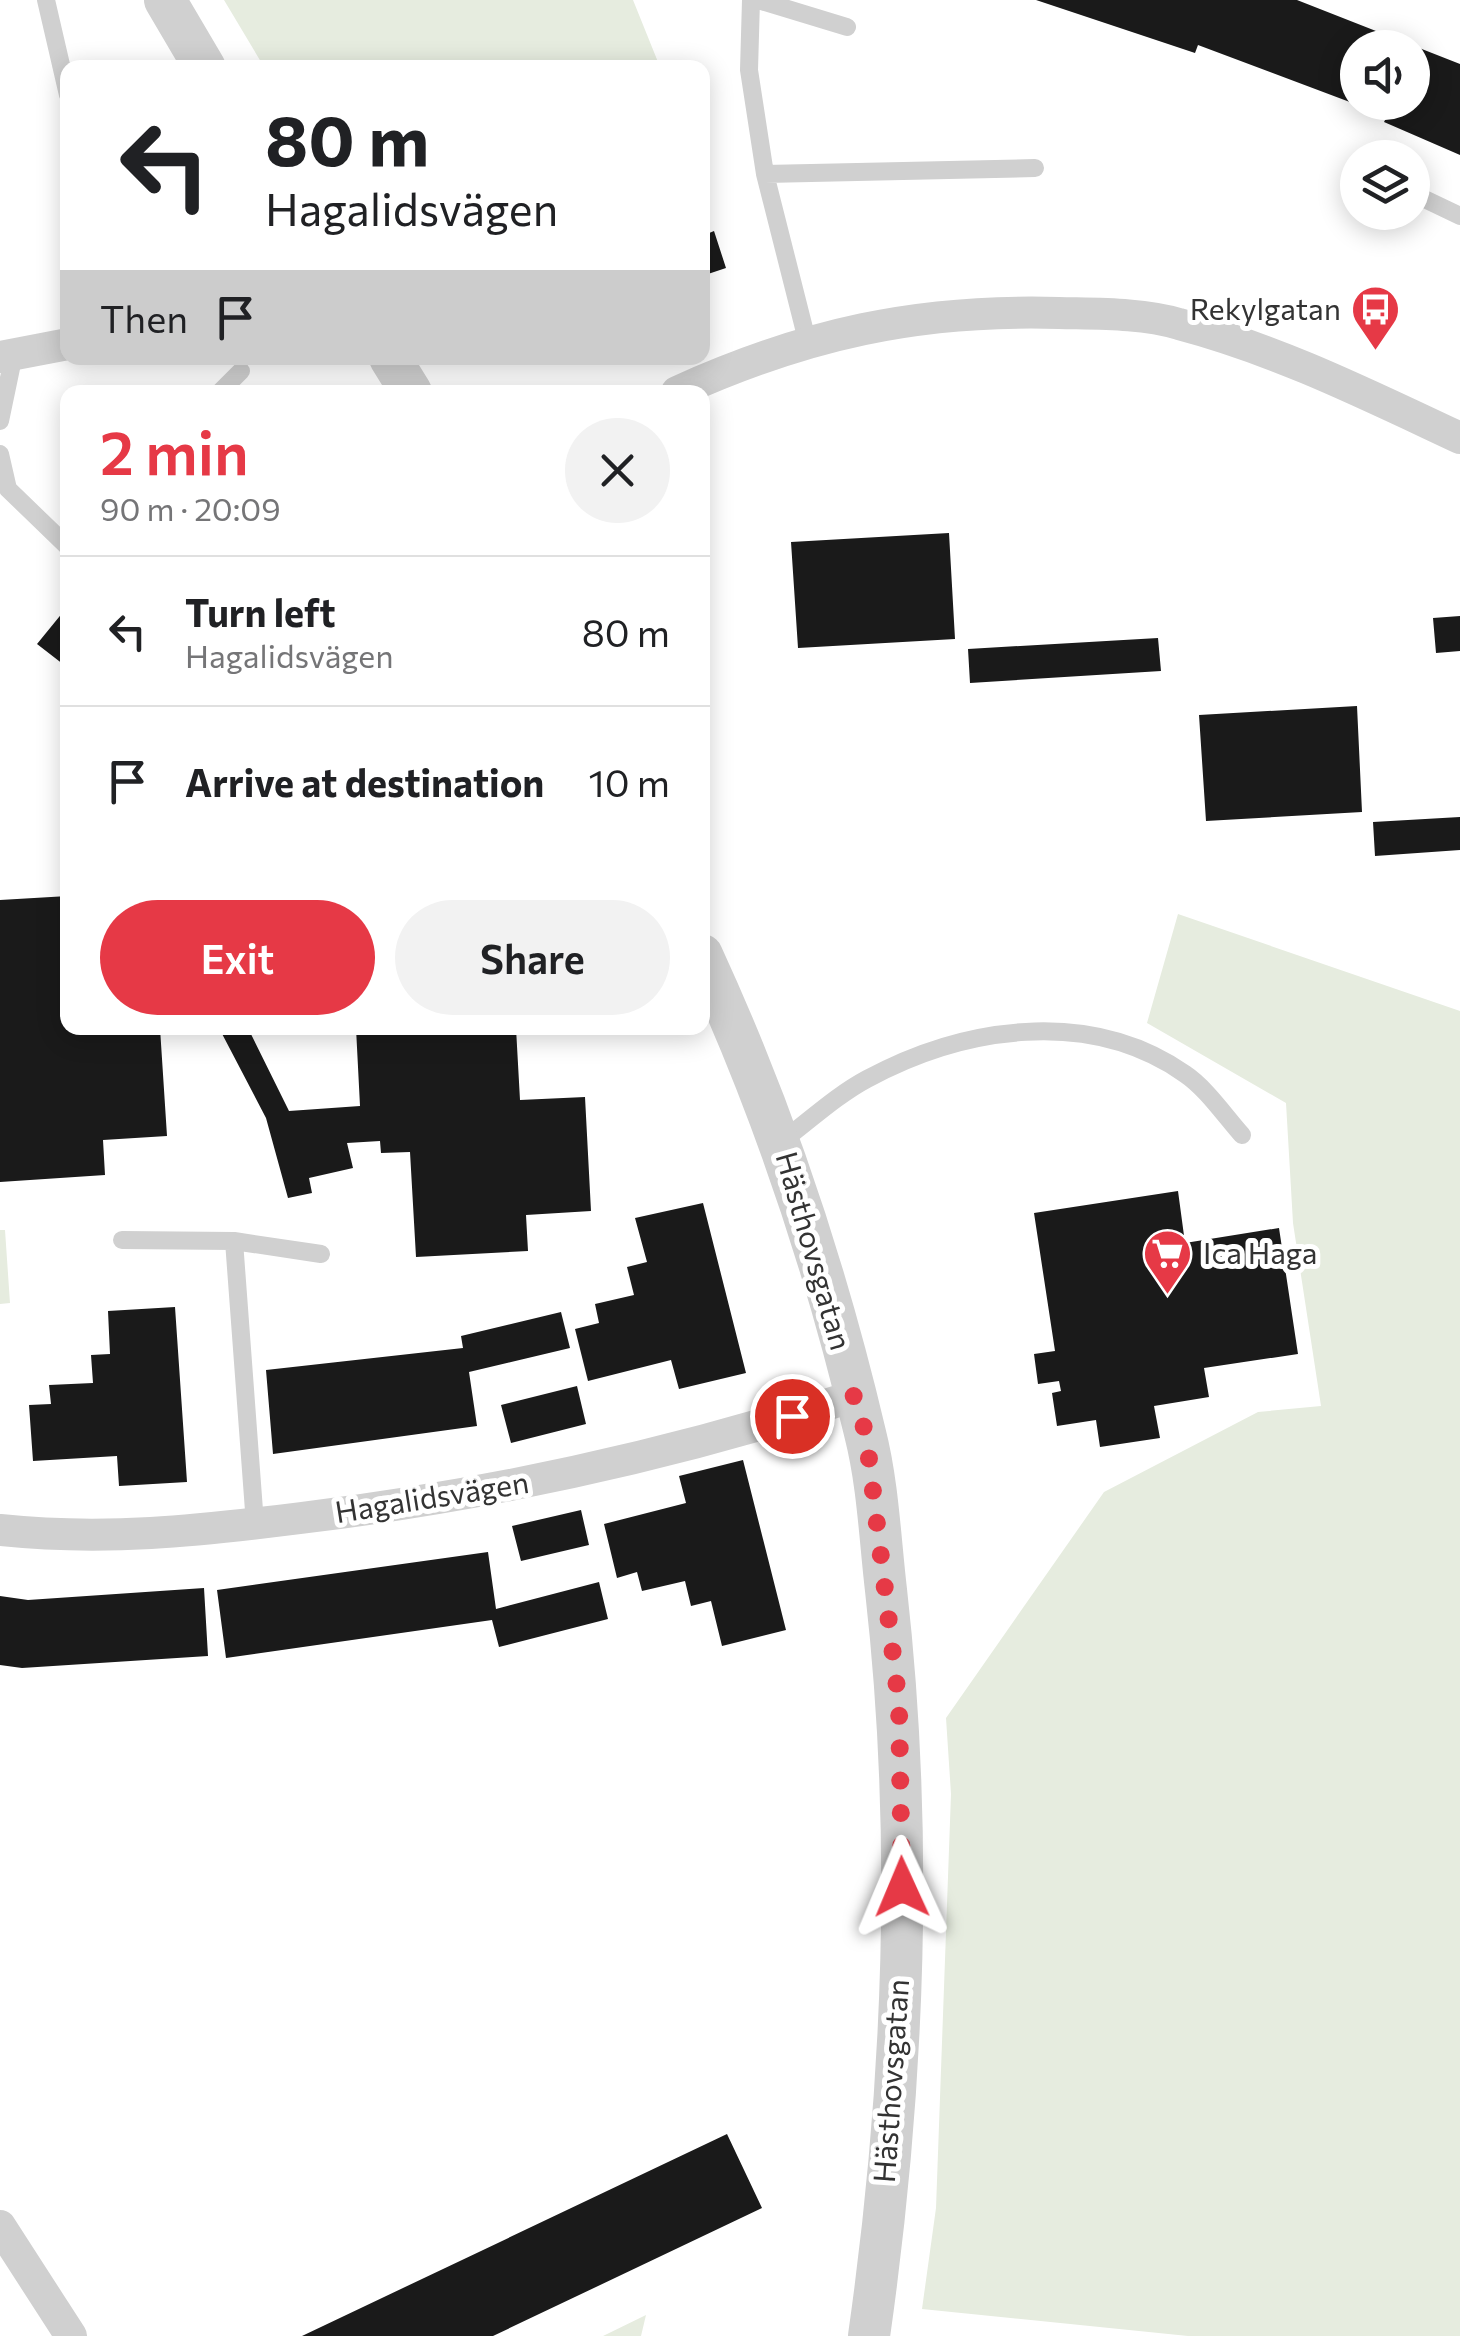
<!DOCTYPE html>
<meta charset="utf-8">
<style>
:root{--surface:#fff;--page:#f2f2f2;--text:#202124;--muted:#757577;--line:#e0e0e0;--accent:#e63946}
body{margin:0;font-family:Commissioner,sans-serif;background:var(--page);color:var(--text);height:100vh;display:flex;flex-direction:column;font-size:38px;white-space:nowrap}
*{box-sizing:border-box;margin:0}
p{font-size:32px;color:var(--muted)}
.icon{flex:none;width:55px;height:55px;fill:none;stroke:currentColor;stroke-width:2;stroke-linecap:round;stroke-linejoin:round}
.map{position:relative;flex:1;overflow:hidden}
.details{position:absolute;left:60px;top:385px;width:650px;height:650px;display:flex;flex-direction:column;background:var(--surface);border-radius:20px;box-shadow:0 5px 25px #0003}
.details>*{flex:none}
.hud{position:absolute;left:60px;top:60px;width:650px;height:305px;border-radius:20px;box-shadow:0 5px 25px #0003;background:#fff;color:var(--text);overflow:hidden}
.fabs{position:absolute;left:1340px;top:30px;display:grid;gap:20px}
.fabs a{display:grid;place-items:center;width:90px;height:90px;border-radius:50%;background:var(--surface);box-shadow:0 5px 25px #0003;font-size:50px}
.pin{position:absolute;display:grid;place-items:center;width:85px;height:85px;color:#fff;margin:-42px;border:5px solid #fff;border-radius:50%;box-shadow:0 2px 10px #0007}
.me{position:absolute;width:110px;margin:-55px;rotate:359deg;stroke-linejoin:round;filter:drop-shadow(0 0 8px #0008)}
.turn{display:flex;align-items:center;gap:35px;height:210px;padding:0 40px;font-size:45px}
.turn .icon{width:130px;height:130px;stroke-width:2.5}
.turn b{display:block;font-size:70px;line-height:85px}
.then{display:flex;align-items:center;height:95px;padding:0 40px;background:#0003;gap:20px;font-size:38px}
.round{display:grid;place-items:center;flex:none;width:105px;height:105px;border-radius:52px;background:var(--page)}
.overview{display:flex;align-items:center;justify-content:space-between;height:170px;padding:0 40px}
h1{font-size:60px;font-weight:600;line-height:75px;color:var(--accent)}
.action{display:flex;gap:20px;margin-top:auto;padding:20px 40px}
.action a{flex:1;height:115px;border-radius:60px;background:var(--accent);color:#fff;font-size:40px;font-weight:600;line-height:115px;text-align:center}
.action a+a{background:var(--page);color:var(--text)}
ul{padding:0;list-style:none}
li{display:flex;align-items:center;gap:30px;height:150px;padding:0 40px;border-top:2px solid var(--line)}
li div{flex:1}
li b{display:block;font-size:38px}
li em{font-style:normal}
.map>svg:first-child{display:block}
</style>
<div class="map">
<svg width="1460" height="2336" viewBox="0 0 1460 2336">
<rect width="100%" height="100%" fill="#fff"/>
<path fill="#e6ecdf" d="M224,0H633L660,67H264Z
M1178,914L1460,1011V2336H1188L922,2309L936,2208L951,1794L946,1718L1104,1492L1258,1412L1321,1406L1293,1223L1286,1103L1147,1023Z
M0,1230H5L10,1303L0,1304Z
M646,2315L641,2336H603Z"/>
<path fill="#1a1a1a" fill-rule="evenodd" d="M1036,0H1297L1460,64V155L1384,122L1387,116L1198,45L1195,53ZM1358,48H1412V102H1358Z
M714,231L726,268L702,276V236Z
M949,533L955,639L798,648L791,542Z
M68,606V668L37,644Z
M1460,616V651L1436,653L1433,618Z
M1158,638L1161,671L970,683L968,649Z
M1357,706L1362,812L1206,821L1199,715Z
M1460,817V850L1375,856L1373,822Z
M68,896V1028H160L167,1136L103,1140L105,1175L0,1182V900Z
M219,1028H248L289,1111L360,1106L356,1028H516L520,1100L585,1097L591,1211L526,1215L528,1251L416,1257L410,1152L381,1153L380,1141L347,1143L353,1168L309,1178L312,1193L288,1198L266,1118Z
M1178,1191L1185,1243L1279,1228L1298,1354L1204,1368L1209,1397L1154,1406L1160,1438L1100,1447L1096,1420L1057,1426L1052,1393L1061,1391L1059,1381L1038,1384L1034,1354L1055,1351L1034,1213Z
M703,1203L746,1373L679,1389L671,1360L588,1381L575,1329L599,1323L595,1304L634,1295L627,1267L647,1262L635,1218Z
M175,1307L187,1482L119,1486L117,1456L33,1461L29,1405L51,1404L49,1385L93,1383L91,1355L110,1354L108,1311Z
M561,1312L570,1348L469,1372L477,1426L273,1454L266,1370L463,1348L461,1336Z
M577,1386L586,1424L511,1443L501,1405Z
M743,1460L786,1630L722,1646L711,1601L691,1606L685,1581L642,1591L637,1572L617,1578L604,1524L686,1503L679,1476Z
M581,1510L589,1545L521,1561L512,1526Z
M488,1552L496,1609L599,1582L608,1619L499,1647L492,1620L226,1658L217,1590Z
M204,1588L208,1656L22,1668L0,1665V1596L28,1600Z
M727,2134L762,2208L493,2336H302Z"/>
<g fill="none" stroke-linecap="round" stroke-linejoin="round">
<path stroke="#d0d0d0" stroke-width="18" d="M46,0L68,95
M751,0L749,70L765,174
M758,0L847,27
M1412,193L1460,216
M807,340L765,174L1035,168
M220,392L241,371
M0,421L14,354
M0,454L8,489L68,547
M781,1142C809,1121 837,1095 867,1079C963,1027 1089,1007 1185,1074C1206,1088 1225,1116 1242,1135
M122,1240L234,1241L321,1254
M234,1241L255,1524"/>
<path stroke="#d0d0d0" stroke-width="32" d="M0,357L68,344
M677,392C805,334 917,309 1059,313C1097,314 1142,313 1179,324C1278,350 1368,395 1460,438
M0,1530C104,1541 198,1531 301,1518C490,1495 673,1455 854,1396
M0,2226L71,2336"/>
<path stroke="#d0d0d0" stroke-width="42" d="M165,0L205,68
M390,358L411,392
M702,955C773,1109 826,1268 865,1433C878,1484 880,1539 886,1590C914,1837 904,2090 869,2336"/>
</g>
<g fill="none" stroke-linecap="round" stroke-linejoin="round">
<path stroke="#e63946" stroke-width="18" stroke-dasharray="0 32.4" d="M792,1416L854,1396L866,1434L899,1704L902,1887"/>
</g>
<defs>
<symbol id="bus-pin" viewBox="-11 -11 22 30"><path d="M0 17L-7.5 6A9.5 9.5 0 1 1 7.5 6Z" fill="#e63946" stroke="#fff"/><path d="M-5-6H5V4H4V6H2V4H-2V6H-4V4H-5ZM-3.5-4V0h7V-4ZM-3.5 1.2v1.5H-2V1.2ZM2 1.2v1.5H3.5V1.2Z" fill="#fff"/></symbol>
<symbol id="supermarket-pin" viewBox="-11 -11 22 30"><path d="M0 17L-7.5 6A9.5 9.5 0 1 1 7.5 6Z" fill="#e63946" stroke="#fff"/><path d="M-6-5.5h2.5l.6 2H6L4.5 2H-2.5L-4.4-4H-6ZM-1.5 3.2a1.3 1.3 0 1 0 .1 0ZM3 3.2a1.3 1.3 0 1 0 .1 0Z" fill="#fff"/></symbol>
</defs>
<g fill-rule="evenodd">
<use href="#bus-pin" x="1348" y="282" width="55" height="75"/>
<use href="#supermarket-pin" x="1140" y="1226" width="55" height="75"/>
</g>
<g text-anchor="middle" stroke-width="10" stroke-linejoin="round" paint-order="stroke">
<g font-size="30" fill="#333" stroke="#fff" text-anchor="end">
<text x="1341" y="320">Rekylgatan</text>
<text x="1203" y="1264" text-anchor="start">Ica Haga</text>
</g>
<g font-size="30" fill="#333" stroke="#fff">
<text transform="translate(813 1251) rotate(74)" y="10">Hästhovsgatan</text>
<text transform="translate(432 1498) rotate(-9)" y="10">Hagalidsvägen</text>
<text transform="translate(892 2081) rotate(-86)" y="10">Hästhovsgatan</text>
</g>
</g>
</svg>
<div class="fabs">
<a><svg class="icon" aria-label="sound" viewBox="0 0 24 24"><path d="M4 9h4l5-4v14l-5-4H4zM17 9q2 3 0 6"/></svg></a>
<a><svg class="icon" aria-label="layers" viewBox="0 0 24 24"><path d="M12 4l9 5-9 5-9-5zM3 14l9 5 9-5"/></svg></a>
</div>
<div class="pin" style="left:792px;top:1416px;background:#d93025"><svg class="icon" aria-label="arrive" viewBox="0 0 24 24"><path d="M6 21V4h12l-3 4 3 4H6"/></svg></div>
<svg class="me" style="left:902px;top:1887px" viewBox="-20 -20 40 40"><path d="M0-17L14 15 0 8-14 15z" fill="#e63946" stroke="#fff" stroke-width="4"/></svg>
<div class="hud">
<div class="turn"><svg class="icon" aria-label="left" viewBox="0 0 24 24"><path d="M17 20v-9H6M10 6l-5 5 5 5"/></svg><div><b>80 m</b>Hagalidsvägen</div></div>
<div class="then">Then<svg class="icon" aria-label="arrive" viewBox="0 0 24 24"><path d="M6 21V4h12l-3 4 3 4H6"/></svg></div>
</div>
<section class="details">
<div class="overview"><div><h1>2 min</h1><p>90 m · 20:09</p></div><a class="round"><svg class="icon" aria-label="close" viewBox="0 0 24 24"><path d="M6 6l12 12M18 6L6 18"/></svg></a></div>
<ul>
<li><svg class="icon" aria-label="left" viewBox="0 0 24 24"><path d="M17 20v-9H6M10 6l-5 5 5 5"/></svg><div><b>Turn left</b><p>Hagalidsvägen</p></div><em>80 m</em></li>
<li><svg class="icon" aria-label="arrive" viewBox="0 0 24 24"><path d="M6 21V4h12l-3 4 3 4H6"/></svg><div><b>Arrive at destination</b></div><em>10 m</em></li>
</ul>
<div class="action"><a>Exit</a><a>Share</a></div>
</section>
</div>
